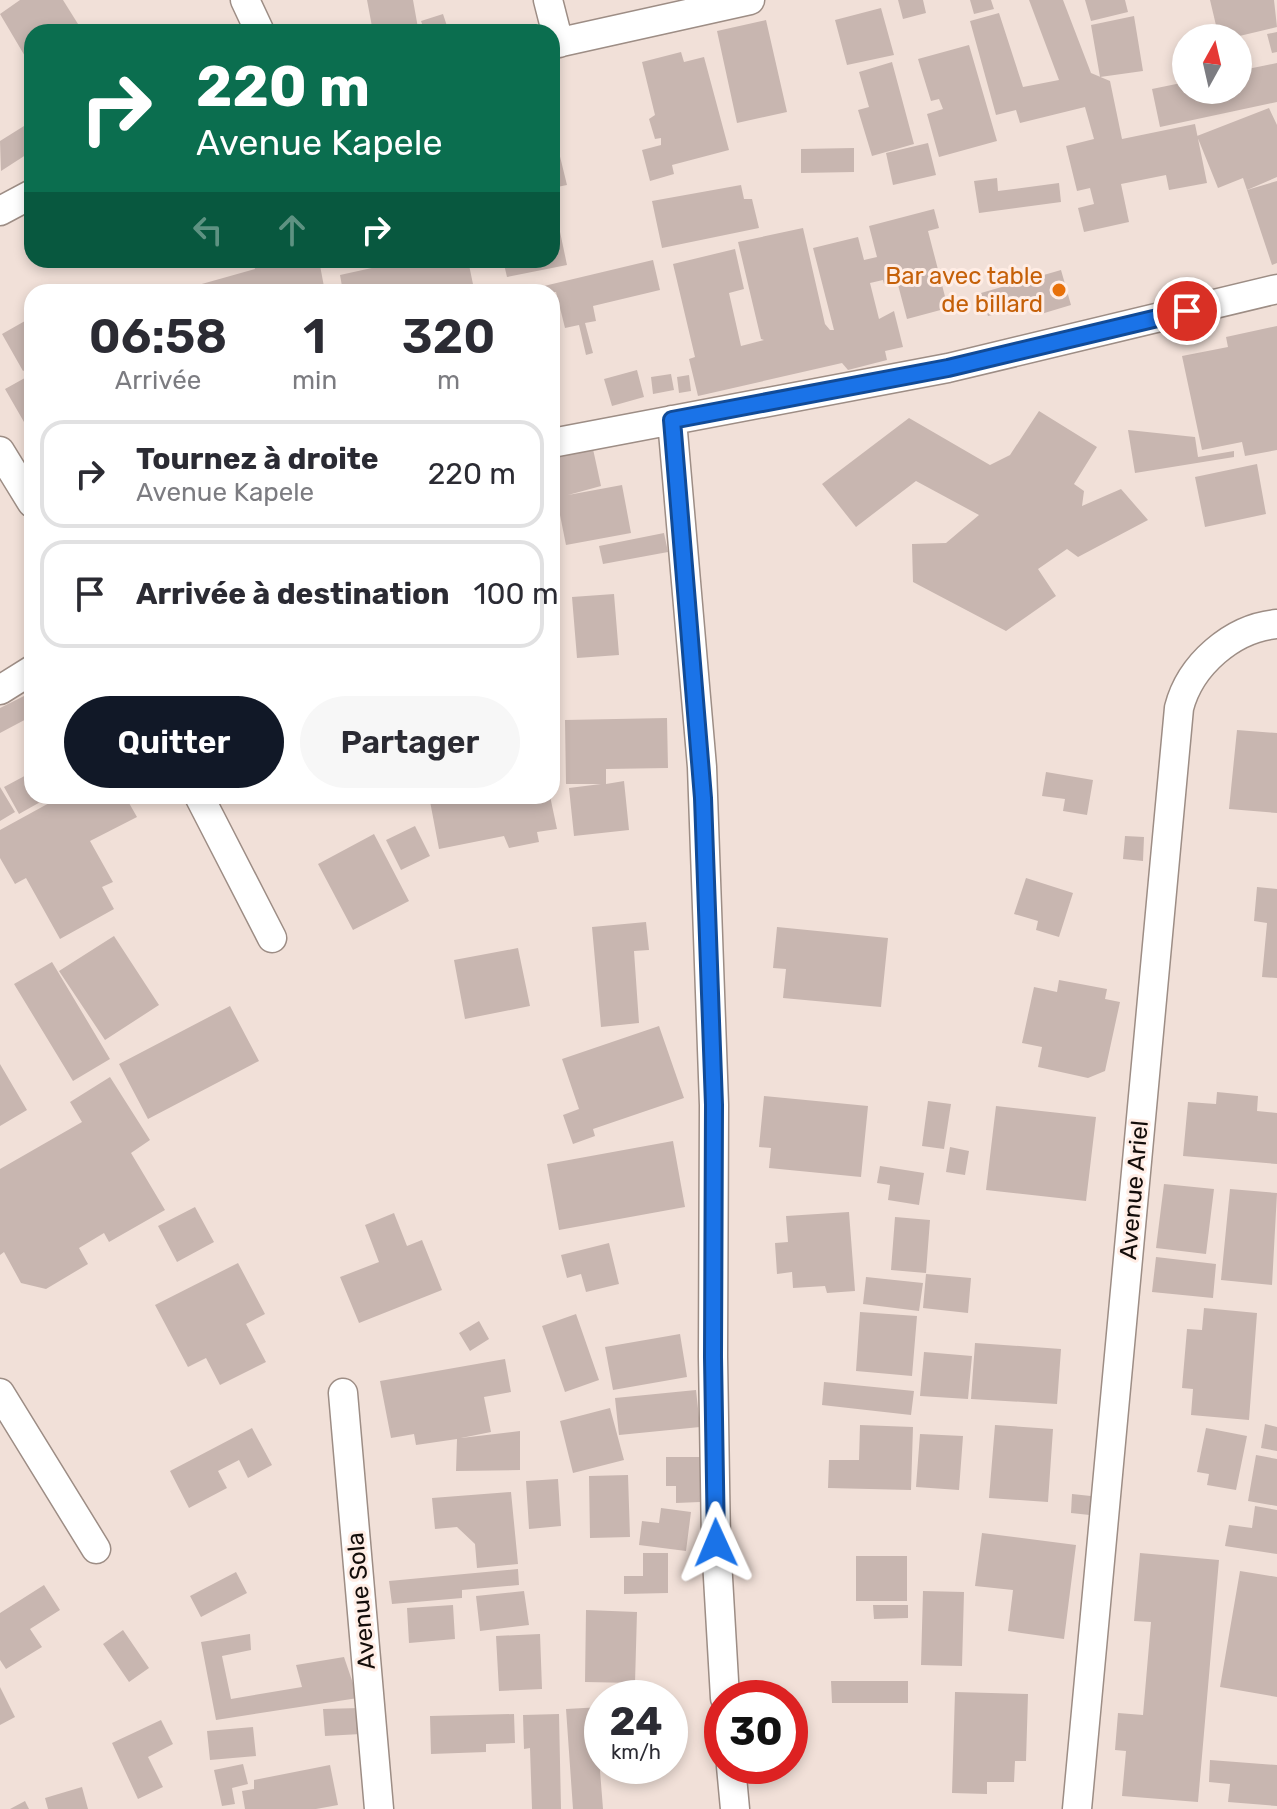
<!DOCTYPE html>
<html lang="fr">
<meta charset="utf-8">
<style>
:root{--surface:#fff;--page:#f7f7f7;--text:#2b2b33;--muted:#7c7c81;--line:#e1e1e2;--accent:#111827}
body{margin:0;font-family:Rubik,sans-serif;background:var(--page);color:var(--text);height:100vh;display:flex;flex-direction:column;font-size:30px;white-space:nowrap}
*{box-sizing:border-box;margin:0}
p{font-size:26px;color:var(--muted)}
.icon{flex:none;width:44px;height:44px;fill:none;stroke:currentColor;stroke-width:2;stroke-linecap:round;stroke-linejoin:round}
.map{position:relative;flex:1;overflow:hidden}
.sheet{position:absolute;left:24px;top:284px;width:536px;height:520px;display:flex;flex-direction:column;background:var(--surface);border-radius:24px;box-shadow:0 4px 12px #0003}
.sheet>*{flex:none}
.banner{position:absolute;left:24px;top:24px;width:536px;height:244px;border-radius:24px;box-shadow:0 4px 12px #0003;background:#0b6e4f;color:#fff;overflow:hidden}
.needle{width:52px;rotate:8deg}
.tools{position:absolute;left:1172px;top:24px;display:grid;gap:16px}
.tools a{display:grid;place-items:center;width:80px;height:80px;border-radius:50%;background:var(--surface);box-shadow:0 4px 12px #0003;font-size:40px}
.speed{position:absolute;left:584px;top:1680px;display:flex;gap:16px;font-size:40px;font-weight:700;text-align:center}
.speed>*{display:grid;place-content:center;width:104px;height:104px;border-radius:50%;background:var(--surface);box-shadow:0 4px 12px #0003;line-height:1}
.speed small{font-size:20px;font-weight:400}
.speed .limit{border:12px solid #d22;background:#fff;color:#111}
.pin{position:absolute;display:grid;place-items:center;width:68px;height:68px;color:#fff;margin:-34px;border:4px solid #fff;border-radius:50%;box-shadow:0 2px 8px #0007}
.me{position:absolute;width:88px;margin:-44px;rotate:359deg;stroke-linejoin:round;filter:drop-shadow(0 0 6px #0008)}
.turn{display:flex;align-items:center;gap:28px;height:168px;padding:0 40px;font-size:36px}
.turn .icon{width:104px;height:104px;stroke-width:2.5}
.turn b{display:block;font-size:56px;line-height:68px}
.lanes{display:flex;align-items:center;height:76px;padding:0 40px;background:#0003;justify-content:center;gap:40px;direction:ltr}
.lanes .off{opacity:.35}
.eta{display:flex;justify-content:space-evenly;align-items:center;height:136px;text-align:center}
.eta b{font-size:48px;font-weight:600;line-height:56px}
.primary-button{display:flex;gap:16px;margin-top:auto;padding:16px 40px}
.primary-button a{flex:1;height:92px;border-radius:48px;background:var(--accent);color:#fff;font-size:32px;font-weight:600;line-height:92px;text-align:center}
.primary-button a+a{background:var(--page);color:var(--text)}
ul{padding:0;list-style:none}
li{display:flex;align-items:center;gap:24px;height:108px;margin:0 16px 12px;padding:0 24px;border:4px solid var(--line);border-radius:24px}
li div{flex:1}
li b{display:block;font-size:30px}
li em{font-style:normal}
.map>svg:first-child{display:block}
</style>
<div class="map">
<svg width="1277" height="1809" viewBox="0 0 1277 1809">
<rect width="100%" height="100%" fill="#f1e0d8"/>
<path fill="#c8b6b0" d="M20,0H63L83,32H32V61L29,63L0,14Z
M367,0H413L418,28L395,32H373Z
M898,0H923L926,13L903,19Z
M970,0H991L994,9L974,14Z
M1029,0H1063L1091,73L1110,81L1122,139L1195,124L1207,183L1169,190L1166,175L1121,184L1129,222L1084,232L1078,208L1094,204L1090,188L1077,191L1066,146L1094,139L1085,107L1020,123L1016,110L996,115L970,21L999,13L1023,87L1059,80Z
M1085,0H1125L1128,12L1091,21Z
M1210,0H1274L1277,27L1231,38H1219Z
M881,8L894,55L847,65L835,20Z
M443,14L449,32H425L421,21Z
M1134,16L1143,71L1100,77L1091,25Z
M766,20L787,112L737,123L717,31Z
M1277,32V52L1272,53L1267,34Z
M969,45L997,141L939,157L927,114L943,109L939,99L931,101L918,59Z
M681,52L684,62L704,57L729,150L672,165L674,174L650,181L642,150L661,145V138L655,139L649,119L655,115L642,62Z
M892,62L914,144L872,156L858,110L869,107L859,72Z
M1277,63V102L1160,127L1152,89L1186,82V90H1238V71Z
M1269,108L1277,125V177L1247,190L1243,178L1218,188L1197,136Z
M552,124L567,185L552,188Z
M24,126L32,139V151L1,171L0,141Z
M928,143L936,175L893,185L886,153Z
M854,148V172L801,173V149Z
M997,178L998,191L1059,183L1061,202L979,213L974,181Z
M1277,181V263L1272,265L1247,190Z
M741,185L744,199H752L759,228L662,248L652,201Z
M934,209L939,228L928,231L948,308L907,319L897,281L884,284L883,280L870,283L879,319L894,311L903,347L885,351L887,360L848,370L842,363L698,396L689,359L695,357L673,264L735,249L744,289L729,293L741,346L764,340L761,339L738,242L803,228L825,324L830,330H834L813,248L858,237L864,260L877,257L869,226Z
M559,227L567,265L507,277L503,260H552V228Z
M253,260H319L325,292H185L184,289L255,269Z
M408,260H468L474,289L459,292H343L340,275Z
M653,260L660,290L593,306L596,321L585,323L593,353L586,355L579,325L565,328L556,292H545L544,286Z
M1061,270L1071,305L1041,314L1037,303L988,316L981,293Z
M32,317V366L23,371L2,334Z
M1277,326V450L1245,456L1242,442L1202,450L1182,356L1228,347L1226,337Z
M637,370L644,397L612,406L604,379Z
M32,374V417L24,422L5,389Z
M671,374L674,390L653,394L651,377Z
M689,375L691,391L679,393L677,377Z
M1039,411L1097,447L1074,484L1084,491L1082,506L1121,489L1148,520L1078,557L1067,549L1038,569L1056,596L1006,631L913,582L912,544L946,543L979,515L916,481L856,527L822,484L909,418L990,465L1010,455Z
M1128,430L1195,437L1198,457L1234,451V457L1135,473Z
M593,449L601,486L568,495L622,485L631,533L566,545L552,475V458Z
M1257,464L1266,514L1205,527L1195,477Z
M664,533L668,552L603,564L599,546Z
M614,594L619,655L577,658L572,597Z
M32,692V716L0,733V708Z
M667,718L668,768L606,769V784L624,781L629,830L574,836L569,788L601,784H566L565,720Z
M1237,730L1277,733V813L1229,809Z
M32,772V796H51L19,814L4,787Z
M1046,772L1093,780L1087,815L1063,811L1065,799L1042,796Z
M0,787L15,812L0,821Z
M62,796H125L137,817L90,841L113,882L102,887L114,909L60,939L26,878L15,884L0,858V830Z
M429,796H550L557,829L537,832L539,842L509,848L504,836L439,849Z
M415,826L430,856L401,870L386,840Z
M374,834L409,901L353,930L318,864Z
M1125,836L1144,837L1143,861L1123,859Z
M1026,878L1073,893L1059,937L1036,930L1038,921L1014,914Z
M1257,887L1277,889V978L1262,977L1267,923L1254,921Z
M646,922L649,950L634,951L639,1023L601,1027L592,927Z
M777,927L888,938L881,1007L783,998L786,969L773,968Z
M114,936L159,1005L105,1040L59,971Z
M518,948L530,1006L465,1019L454,960Z
M52,962L110,1059L73,1081L14,984Z
M1059,980L1107,989L1105,999L1120,1002L1105,1071L1088,1078L1038,1067L1042,1047L1022,1043L1034,987L1057,992Z
M230,1006L259,1061L148,1119L119,1064Z
M659,1026L684,1098L593,1129L595,1136L573,1144L563,1115L579,1109L562,1059Z
M0,1064L27,1110L0,1126Z
M110,1077L150,1140L131,1153L165,1210L109,1242L104,1233L79,1248L88,1264L46,1289L21,1283L4,1252L0,1255V1169L82,1122L70,1102Z
M1217,1092L1258,1096L1257,1111L1277,1113V1164L1183,1156L1188,1102L1216,1104Z
M764,1096L868,1106L861,1177L769,1168L771,1148L759,1147Z
M928,1101L951,1104L944,1149L922,1146Z
M996,1106L1096,1117L1086,1201L986,1190Z
M673,1141L685,1207L559,1230L547,1164Z
M950,1147L969,1151L965,1175L946,1172Z
M880,1166L924,1173L919,1205L888,1200L890,1185L877,1183Z
M1164,1184L1214,1189L1206,1254L1156,1248Z
M1230,1189L1277,1193L1272,1285L1221,1280Z
M195,1207L214,1242L177,1262L158,1226Z
M849,1212L855,1291L827,1293L825,1286L793,1288L792,1272L777,1274L775,1243L788,1242L786,1216Z
M394,1213L407,1246L422,1240L442,1290L359,1323L340,1277L379,1262L365,1225Z
M895,1217L930,1220L926,1273L891,1270Z
M609,1243L619,1284L586,1292L581,1274L567,1278L561,1255Z
M1156,1257L1216,1264L1213,1298L1152,1292Z
M238,1263L265,1314L246,1324L266,1362L220,1385L206,1358L188,1367L155,1305Z
M926,1274L971,1278L968,1313L923,1308Z
M866,1277L923,1283L919,1311L863,1304Z
M1204,1308L1257,1313L1249,1420L1191,1415L1193,1389L1182,1388L1187,1329L1202,1330Z
M860,1312L917,1316L912,1376L856,1371Z
M576,1314L599,1380L565,1392L542,1326Z
M479,1321L489,1339L470,1351L459,1333Z
M680,1334L687,1377L613,1390L605,1347Z
M975,1343L1061,1349L1057,1404L971,1399Z
M924,1352L972,1356L968,1399L920,1396Z
M505,1359L511,1392L484,1397L491,1432L461,1438L520,1431V1470L456,1471L457,1439L416,1445L414,1434L391,1438L380,1381Z
M824,1382L914,1391L911,1415L822,1405Z
M696,1390L700,1427L619,1435L615,1398Z
M610,1408L624,1460L573,1473L560,1421Z
M1265,1424L1277,1427V1451L1261,1448Z
M860,1425L913,1427L911,1490L828,1488L829,1460H859Z
M995,1425L1053,1429L1048,1502L989,1498Z
M252,1428L272,1465L248,1478L239,1460L218,1471L227,1488L189,1508L170,1471Z
M1206,1428L1247,1436L1236,1490L1207,1485L1209,1474L1197,1472Z
M920,1434L963,1436L959,1490L916,1487Z
M1256,1455L1277,1459V1506L1248,1501Z
M666,1457H701L700,1502L676,1503V1486H666Z
M628,1475L630,1537L590,1538L589,1476Z
M558,1479L561,1526L529,1529L526,1481Z
M511,1492L518,1564L477,1568L475,1544L457,1527L435,1529L432,1498Z
M1072,1494L1100,1497L1099,1516L1071,1513Z
M1255,1506L1277,1510V1554L1225,1546L1229,1525L1252,1528Z
M661,1508L691,1512L686,1551L639,1545L642,1521L659,1523Z
M982,1533L1076,1545L1064,1639L1008,1631L1013,1590L975,1586Z
M643,1553H668V1593L624,1594V1576H643Z
M1140,1553L1219,1560L1198,1802L1122,1796L1126,1751L1115,1750L1118,1713L1143,1715L1151,1622L1134,1621Z
M856,1556H907V1601H856Z
M518,1569L519,1585L462,1590V1598L392,1604L389,1581Z
M1240,1571L1277,1577V1697L1220,1687Z
M236,1572L247,1593L201,1617L190,1596Z
M44,1585L60,1610L30,1629L42,1647L6,1669L0,1660V1613Z
M524,1591L529,1625L480,1631L476,1596Z
M923,1591L964,1592L962,1666L921,1665Z
M453,1605L455,1639L409,1643L407,1608Z
M873,1605H908V1618L874,1619Z
M586,1610L637,1612L635,1683L585,1682Z
M123,1630L149,1668L129,1682L103,1644Z
M250,1634L251,1650L222,1656L231,1699L302,1687L296,1665L344,1657L358,1698L216,1720L201,1642Z
M540,1634L542,1689L499,1691L496,1636Z
M831,1681H908V1703H832Z
M0,1687L15,1717L0,1725Z
M955,1692L1028,1694L1026,1761H1015L1014,1782H987V1794L952,1793Z
M602,1707V1745H598L603,1809H573L566,1709Z
M360,1708L361,1734L325,1736L323,1709Z
M514,1714L515,1743L486,1744V1752L431,1754L430,1716Z
M559,1714L561,1809H532L530,1748L524,1749L523,1715Z
M161,1720L173,1744L148,1757L163,1787L138,1799L112,1743Z
M253,1727L256,1756L210,1760L207,1731Z
M1210,1760L1277,1765V1806L1228,1802L1230,1784L1209,1782Z
M243,1764L248,1784L232,1788L235,1804L222,1806L214,1770Z
M330,1765L338,1805L316,1809H245L242,1791L254,1789V1780Z
M82,1787L88,1809H48L45,1798Z
M25,1801L29,1809H10Z"/>
<g fill="none" stroke-linecap="round" stroke-linejoin="round">
<defs>
<path id="minor" d="M245,0L260,32
M548,0L559,43
M552,44L750,0
M0,211L32,194
M672,420L702,767L714,1105L713,1357L716,1543L725,1698
M552,443L948,368L1277,289
M0,451L32,503
M0,690L32,670
M199,796L272,938
M0,1393L96,1549
M343,1393L379,1809
M731,1766L735,1809
M1077,1809L1179,708C1190,665 1232,628 1277,624"/>
</defs>
<use href="#minor" stroke="#9d8d85" stroke-width="31"/>
<use href="#minor" stroke="#fff" stroke-width="28"/>
</g>
<g fill="none" stroke-linecap="round" stroke-linejoin="round">
<defs>
<path id="route" d="M716,1543L713,1357L714,1105L703,798L672,420L948,368L1187,311"/>
</defs>
<use href="#route" stroke="#114b97" stroke-width="20"/>
<use href="#route" stroke="#1a73e8" stroke-width="14"/>
</g>
<circle fill="#e8710a" stroke="#ffede5" stroke-width="3" cx="1059" cy="290" r="8"/>
<g text-anchor="middle" stroke-width="6" stroke-linejoin="round" paint-order="stroke">
<g font-size="24" fill="#c56008" stroke="#ffede5" text-anchor="end">
<text x="1043" y="284">Bar avec table<tspan x="1043" dy="28">de billard</tspan></text>
</g>
<g font-size="24" fill="#130d0a" stroke="#ffede5">
<text transform="translate(1134 1190) rotate(-85)" y="8">Avenue Ariel</text>
<text transform="translate(361 1601) rotate(-95)" y="8">Avenue Sola</text>
</g>
</g>
</svg>
<div class="tools">
<a><svg class="needle" viewBox="-14 -14 28 28"><path d="M0-13l5 13h-10z" fill="#e53935"/><path d="M0 13l5-13h-10z" fill="#7c7c81"/></svg></a>
</div>
<div class="speed"><div>24<small>km/h</small></div><div class="limit">30</div></div>
<div class="pin" style="left:1187px;top:311px;background:#d93025"><svg class="icon" aria-label="arrive" viewBox="0 0 24 24"><path d="M6 21V4h12l-3 4 3 4H6"/></svg></div>
<svg class="me" style="left:716px;top:1543px" viewBox="-20 -20 40 40"><path d="M0-17L14 15 0 8-14 15z" fill="#1a73e8" stroke="#fff" stroke-width="4"/></svg>
<div class="banner">
<div class="turn"><svg class="icon" aria-label="right" viewBox="0 0 24 24"><path d="M7 20v-9h11M14 6l5 5-5 5"/></svg><div><b>220 m</b>Avenue Kapele</div></div>
<div class="lanes"><svg class="icon off" aria-label="left" viewBox="0 0 24 24"><path d="M17 20v-9H6M10 6l-5 5 5 5"/></svg><svg class="icon off" aria-label="ahead" viewBox="0 0 24 24"><path d="M12 20V5M6 11l6-6 6 6"/></svg><svg class="icon" aria-label="right" viewBox="0 0 24 24"><path d="M7 20v-9h11M14 6l5 5-5 5"/></svg></div>
</div>
<section class="sheet">
<div class="eta">
<div><b>06:58</b><p>Arrivée</p></div>
<div><b>1</b><p>min</p></div>
<div><b>320</b><p>m</p></div>
</div>
<ul>
<li><svg class="icon" aria-label="right" viewBox="0 0 24 24"><path d="M7 20v-9h11M14 6l5 5-5 5"/></svg><div><b>Tournez à droite</b><p>Avenue Kapele</p></div><em>220 m</em></li>
<li><svg class="icon" aria-label="arrive" viewBox="0 0 24 24"><path d="M6 21V4h12l-3 4 3 4H6"/></svg><div><b>Arrivée à destination</b></div><em>100 m</em></li>
</ul>
<div class="primary-button"><a>Quitter</a><a>Partager</a></div>
</section>
</div>
